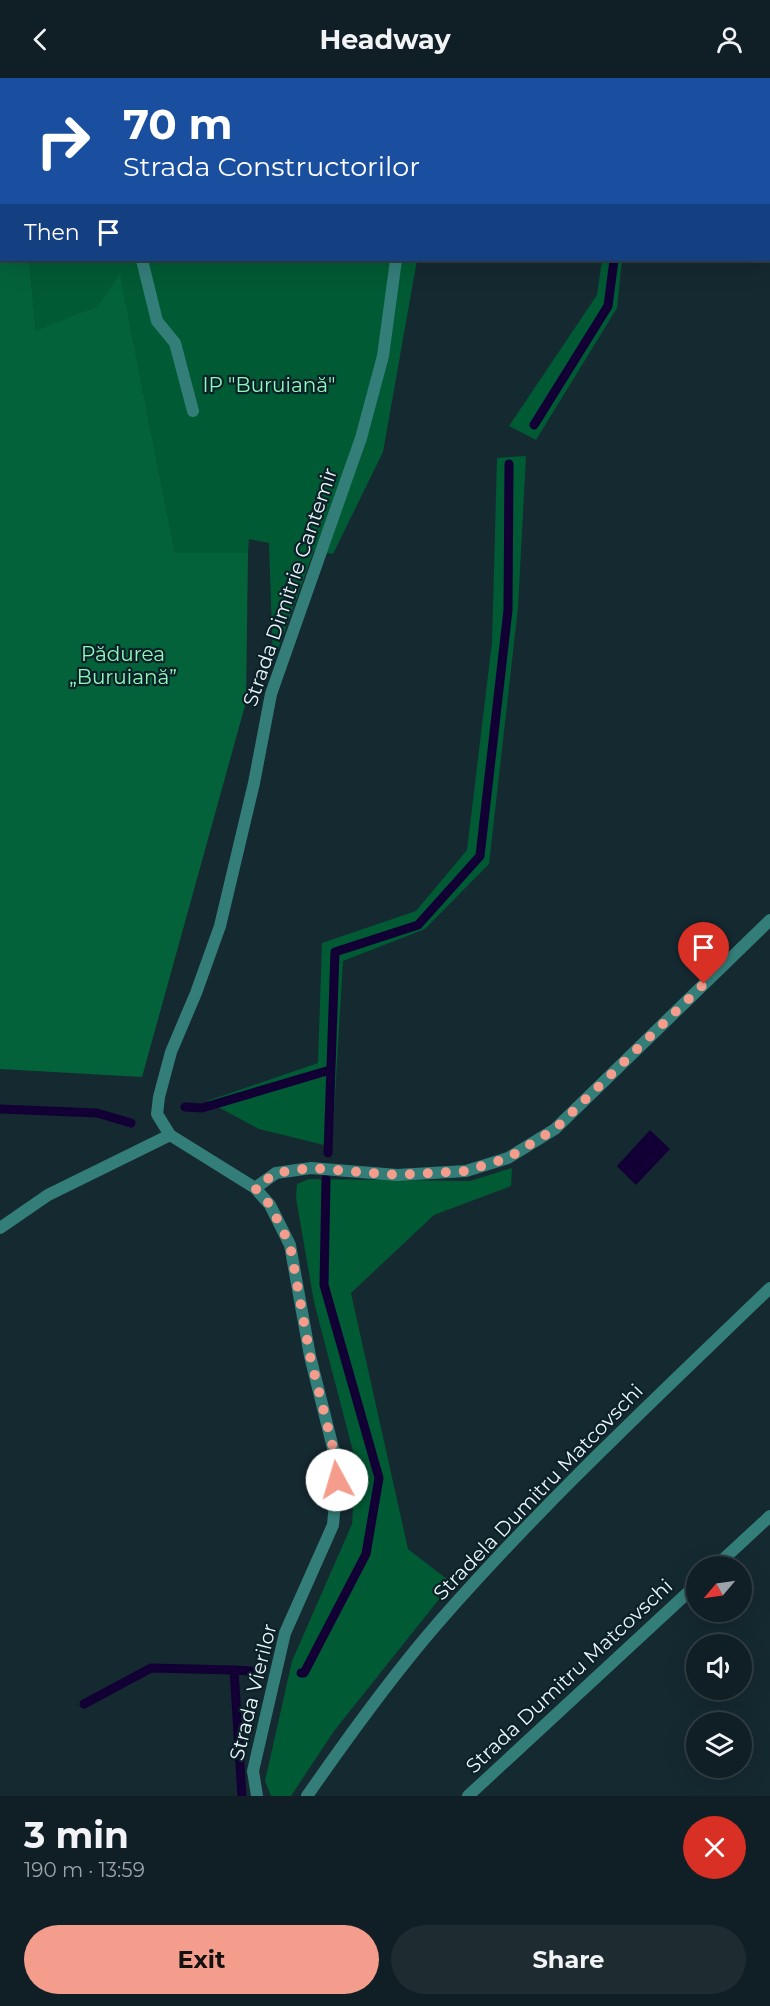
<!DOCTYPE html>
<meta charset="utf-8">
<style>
:root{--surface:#101f25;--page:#1e2c32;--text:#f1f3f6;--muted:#9ca2a7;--line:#303d42;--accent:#f49d8c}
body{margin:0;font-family:Montserrat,sans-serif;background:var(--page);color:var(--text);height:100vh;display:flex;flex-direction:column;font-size:22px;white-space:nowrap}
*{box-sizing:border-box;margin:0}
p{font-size:20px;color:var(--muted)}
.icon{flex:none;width:33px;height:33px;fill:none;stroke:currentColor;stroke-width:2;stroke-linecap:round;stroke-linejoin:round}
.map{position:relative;height:1718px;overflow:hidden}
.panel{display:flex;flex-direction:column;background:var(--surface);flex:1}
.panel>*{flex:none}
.guide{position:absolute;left:0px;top:0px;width:771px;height:183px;box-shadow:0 6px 24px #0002,0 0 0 2px var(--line);background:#1a4fa0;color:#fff;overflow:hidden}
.needle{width:39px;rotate:241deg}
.tools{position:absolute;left:686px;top:1478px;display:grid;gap:12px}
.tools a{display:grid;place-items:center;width:66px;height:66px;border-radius:50%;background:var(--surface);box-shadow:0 6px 24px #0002,0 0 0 2px var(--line);font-size:30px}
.pin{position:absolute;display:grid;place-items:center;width:51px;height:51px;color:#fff;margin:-62px -26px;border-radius:50% 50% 50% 0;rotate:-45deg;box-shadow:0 0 6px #0007}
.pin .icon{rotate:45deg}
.me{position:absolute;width:66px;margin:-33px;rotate:354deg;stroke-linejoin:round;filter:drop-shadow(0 0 4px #0008)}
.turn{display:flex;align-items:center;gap:21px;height:126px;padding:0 24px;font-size:27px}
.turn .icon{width:78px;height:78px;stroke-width:2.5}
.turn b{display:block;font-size:42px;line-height:51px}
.then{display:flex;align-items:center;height:57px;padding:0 24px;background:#0003;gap:12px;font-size:22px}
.round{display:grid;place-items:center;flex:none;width:63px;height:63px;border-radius:32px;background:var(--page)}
.headline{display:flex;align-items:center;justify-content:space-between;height:102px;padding:0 24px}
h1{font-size:36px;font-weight:700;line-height:45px}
.button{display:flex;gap:12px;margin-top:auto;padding:12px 24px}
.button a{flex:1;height:69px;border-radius:36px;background:var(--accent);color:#111;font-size:24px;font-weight:700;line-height:69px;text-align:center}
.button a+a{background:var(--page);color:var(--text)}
header{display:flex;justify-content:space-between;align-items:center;height:78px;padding:0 24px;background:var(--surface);font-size:27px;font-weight:700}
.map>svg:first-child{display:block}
</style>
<header><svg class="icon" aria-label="back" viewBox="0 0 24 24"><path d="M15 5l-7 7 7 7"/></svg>Headway<svg class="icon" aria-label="person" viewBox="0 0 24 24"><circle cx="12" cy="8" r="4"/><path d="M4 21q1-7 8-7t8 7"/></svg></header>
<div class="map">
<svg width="770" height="1718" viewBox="0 0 770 1718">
<rect width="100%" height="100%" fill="#152931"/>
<path fill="#005a34" d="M0,0H418L419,1L2,2L1,41Z
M504,0H605L606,1H502Z
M29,182H417L383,374L333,476L314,473L273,585L269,465L249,461L248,475H175L120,197L97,228L36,254Z
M602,182H622L617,230L536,362L509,348L597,217Z
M526,378L518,530L489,786L425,851L343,883L332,1069L259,1051L207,1023L318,985L322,865L416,833L467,772L492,564L497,380Z
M512,1090L511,1108L434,1137L351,1215L408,1471L452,1505L334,1653L291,1718H271L265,1703L292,1583L352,1446L356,1385L314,1224L296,1120L297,1106L309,1101L470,1103Z"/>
<path fill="#04623a" d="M0,38L2,182H29L36,253L97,228L120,196L175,475H248L246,624L142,999L0,991Z"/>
<path fill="#120035" d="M650,1052L670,1071L636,1107L617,1088Z"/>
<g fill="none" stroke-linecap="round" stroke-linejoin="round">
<path stroke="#120035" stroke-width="9" d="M589,0L590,2
M524,2L527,0
M534,347L608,228L614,182
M185,1029L202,1030L330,992
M0,1031L97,1035L131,1045
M328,1075L335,874L418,847L480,778L508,532L509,386
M301,1595H304L366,1476L379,1400L324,1207L326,1101
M84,1626L151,1590L234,1592
M242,1718L234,1592L251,1593"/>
<path stroke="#347e7a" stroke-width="12" d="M255,1110L276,1095L311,1090L397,1097L466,1093L508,1080L555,1051L770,842
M0,1150L48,1117L170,1057"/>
<path stroke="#347e7a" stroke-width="12" d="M94,0V2
M399,0V2
M142,182L157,243L175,265L193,333
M716,1488L770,1438
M257,1718L253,1693L285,1555L333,1447L338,1390L310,1278L290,1167L270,1127L255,1110L170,1057L157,1036L159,1019L171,974L196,915L220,848L254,705L271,616L361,360L383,278L396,182
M307,1718C348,1659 391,1599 438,1545C542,1426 657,1319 770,1210
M468,1718L696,1507"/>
</g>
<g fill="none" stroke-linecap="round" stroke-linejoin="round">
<path stroke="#f49d8c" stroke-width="10" stroke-dasharray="0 18" d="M337,1402L338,1390L310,1278L290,1167L270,1127L255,1110L276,1095L310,1090L397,1097L466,1093L508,1080L555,1051L704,906"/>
</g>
<g text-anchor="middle" stroke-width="4.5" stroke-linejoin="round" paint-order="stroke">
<g font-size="20" fill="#8ef8bb" stroke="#0c2027">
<text x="269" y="314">IP "Buruiană"</text>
<text x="123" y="583">Pădurea<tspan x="123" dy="23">„Buruiană”</tspan></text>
</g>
<g font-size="20" fill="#e8f5fa" stroke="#0c2027">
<text transform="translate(290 509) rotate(-71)" y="7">Strada Dimitrie Cantemir</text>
<text transform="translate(538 1414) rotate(-46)" y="7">Stradela Dumitru Matcovschi</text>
<text transform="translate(569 1598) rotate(-43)" y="7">Strada Dumitru Matcovschi</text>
<text transform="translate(253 1614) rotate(-76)" y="7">Strada Vierilor</text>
</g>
</g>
</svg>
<div class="tools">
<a><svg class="needle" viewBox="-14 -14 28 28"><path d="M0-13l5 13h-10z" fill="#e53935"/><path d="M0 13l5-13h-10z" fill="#9ca2a7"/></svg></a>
<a><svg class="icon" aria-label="sound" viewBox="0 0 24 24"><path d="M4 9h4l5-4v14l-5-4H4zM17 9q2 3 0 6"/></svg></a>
<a><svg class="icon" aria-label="layers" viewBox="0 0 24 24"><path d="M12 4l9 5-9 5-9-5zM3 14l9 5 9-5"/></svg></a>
</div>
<div class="pin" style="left:704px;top:906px;background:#d93025"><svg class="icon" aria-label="arrive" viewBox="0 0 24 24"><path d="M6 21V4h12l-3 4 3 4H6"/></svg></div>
<svg class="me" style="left:337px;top:1402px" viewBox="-20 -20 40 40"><circle r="19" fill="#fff"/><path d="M0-13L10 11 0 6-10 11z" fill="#f49d8c"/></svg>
<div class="guide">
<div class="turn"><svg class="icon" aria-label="right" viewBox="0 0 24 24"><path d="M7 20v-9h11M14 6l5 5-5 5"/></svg><div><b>70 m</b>Strada Constructorilor</div></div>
<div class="then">Then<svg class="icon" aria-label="arrive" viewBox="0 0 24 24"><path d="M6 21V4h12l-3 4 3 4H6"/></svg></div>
</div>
</div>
<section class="panel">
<div class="headline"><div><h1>3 min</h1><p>190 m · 13:59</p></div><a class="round" style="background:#d93025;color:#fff"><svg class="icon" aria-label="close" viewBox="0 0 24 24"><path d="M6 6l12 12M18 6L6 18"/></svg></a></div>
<div class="button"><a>Exit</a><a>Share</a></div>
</section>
